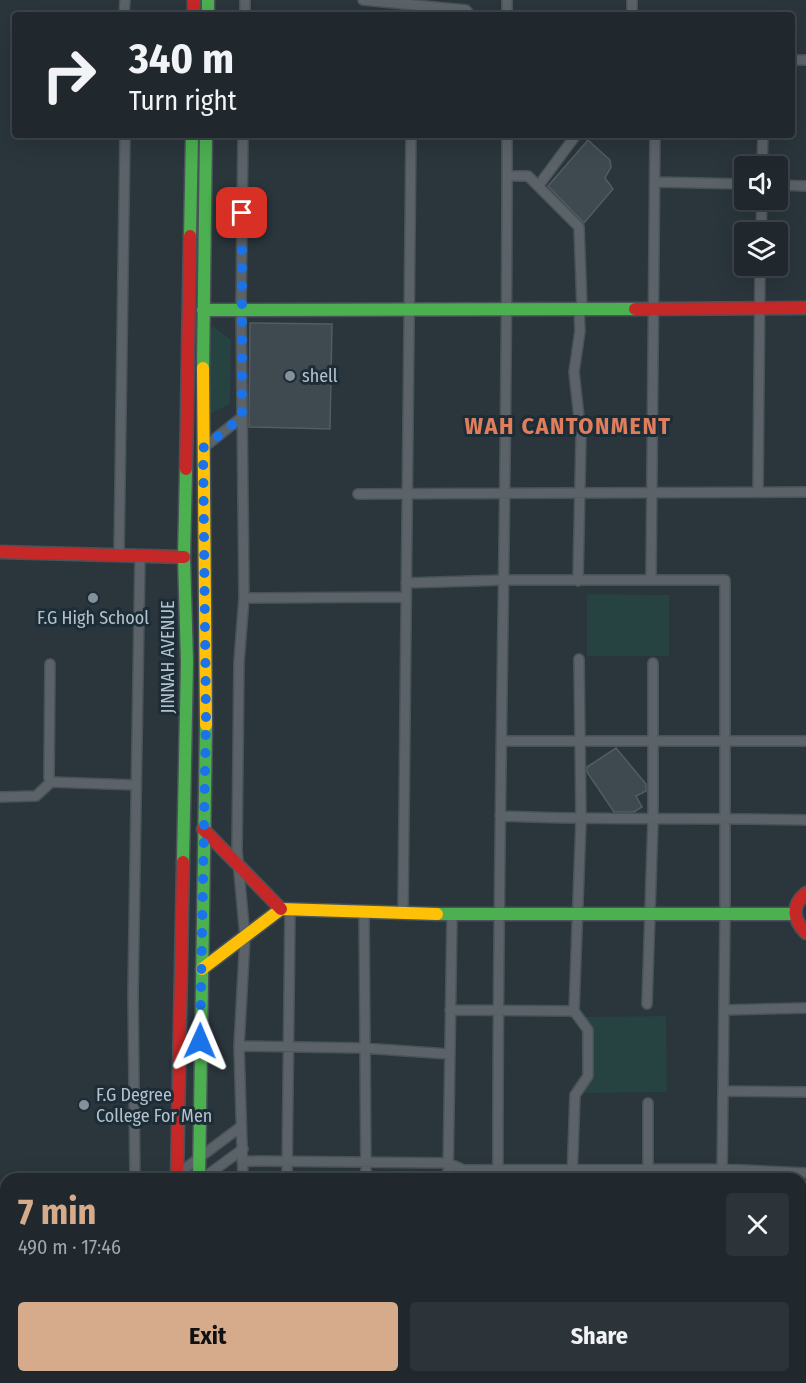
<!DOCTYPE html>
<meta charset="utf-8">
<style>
:root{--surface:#20282d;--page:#2d3439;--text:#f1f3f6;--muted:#a2a6aa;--line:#3d4449;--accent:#d6ab8b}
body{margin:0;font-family:"Fira Sans Condensed",sans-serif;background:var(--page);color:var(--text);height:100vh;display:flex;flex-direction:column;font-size:22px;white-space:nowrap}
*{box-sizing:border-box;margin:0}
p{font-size:20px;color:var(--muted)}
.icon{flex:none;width:33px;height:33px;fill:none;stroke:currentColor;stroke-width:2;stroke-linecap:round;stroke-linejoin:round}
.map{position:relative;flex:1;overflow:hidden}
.details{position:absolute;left:0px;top:1173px;width:807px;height:210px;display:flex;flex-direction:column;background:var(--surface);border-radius:18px 18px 0 0;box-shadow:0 6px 24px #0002,0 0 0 2px var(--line)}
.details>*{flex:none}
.banner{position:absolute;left:12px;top:12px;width:783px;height:126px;border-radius:6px;box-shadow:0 6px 24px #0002,0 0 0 2px var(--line);background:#20282d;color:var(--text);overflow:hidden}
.controls{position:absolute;left:734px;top:156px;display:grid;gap:12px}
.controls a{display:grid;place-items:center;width:54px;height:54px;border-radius:6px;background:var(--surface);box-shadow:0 6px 24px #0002,0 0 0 2px var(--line);font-size:30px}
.pin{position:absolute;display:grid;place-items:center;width:51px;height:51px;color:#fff;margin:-26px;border-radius:12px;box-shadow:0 3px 9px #0006}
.me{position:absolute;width:66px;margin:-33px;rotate:1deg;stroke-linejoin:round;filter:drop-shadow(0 0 4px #0008)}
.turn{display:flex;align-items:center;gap:21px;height:126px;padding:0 18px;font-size:27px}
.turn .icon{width:78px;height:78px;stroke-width:2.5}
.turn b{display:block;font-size:42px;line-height:51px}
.round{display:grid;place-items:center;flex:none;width:63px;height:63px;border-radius:6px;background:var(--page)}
.headline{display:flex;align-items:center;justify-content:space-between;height:102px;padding:0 18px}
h1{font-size:36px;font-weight:700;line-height:45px;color:var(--accent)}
.cta{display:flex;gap:12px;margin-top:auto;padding:12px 18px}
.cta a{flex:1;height:69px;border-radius:6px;background:var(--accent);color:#111;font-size:24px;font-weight:700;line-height:69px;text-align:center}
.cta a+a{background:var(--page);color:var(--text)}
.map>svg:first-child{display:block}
</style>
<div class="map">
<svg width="806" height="1383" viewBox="0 0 806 1383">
<rect width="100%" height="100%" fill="#2a353c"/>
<path fill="#264241" d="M213,326L231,340L230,404L208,415L209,330Z
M587,594L669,595V656H587Z
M666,1016L667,1092L582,1093L581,1017Z"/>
<path fill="#3f4950" stroke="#525c62" stroke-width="1.5" d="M588,140L610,160L611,167L605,178L613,189L584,223L548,186Z
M250,323L332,324L330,429L249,427Z
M616,748L646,784V791L636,796L642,807L634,812H614L587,772V767Z"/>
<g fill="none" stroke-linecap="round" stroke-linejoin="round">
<defs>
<path id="street" d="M363,0L466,10L470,15
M507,0V15
M124,15L125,0
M245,15V0
M632,15V0
M792,60H806
M762,166L763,135
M507,176H528L579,227L582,308
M655,182L744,184
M539,185L576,135
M777,185L806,186
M761,232L762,200
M203,448L242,417
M758,492L760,266
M358,494L806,492
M119,554L125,135
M651,580L655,135
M578,581L581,435L574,372L580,331L579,308
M406,583L505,580H725V914L722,1179
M244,598L406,597
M50,664L49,778L51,782L136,785
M502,741H806
M0,797L36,796L51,782
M500,816C602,821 704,817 806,820
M364,914L366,1179
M403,914L411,135
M647,1004L653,819V663
M450,1010L574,1011
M724,1010L806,1008
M239,1046L363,1048L449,1054
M723,1091L806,1092
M648,1103V1179
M243,1161L448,1163L464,1170L722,1169L806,1173
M175,1176L239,1128
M135,1179L133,993L140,555
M202,1179L243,1149
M243,1179L239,1046L245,937L237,850L239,662L244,598L241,310L243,135
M287,1179L290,910
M448,1179L452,915
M498,1179C497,831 508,483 507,135
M572,1179L575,1095L588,1076V1030L574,1011L581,820L579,659
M801,1248H806
M0,1293L6,1289
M0,1307L6,1303
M0,1329L6,1330
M140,1377V1383
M499,1377V1383
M241,1381L445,1380
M10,1383V1377
M573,1383V1377
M650,1383V1377
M724,1383V1377"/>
<path id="fast" d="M208,0V15
M190,236L192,135
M203,310L635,309
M203,368L206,135
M183,862L187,662L184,557L186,469
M437,914H794
M199,1179L206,725"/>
<path id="slow" d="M203,368L206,725
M202,969L281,909L437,914
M193,1377V1383"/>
<path id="jam" d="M194,0V15
M635,309L806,308
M186,469L190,236
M0,552L184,557
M203,829L281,909
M806,893C791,905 793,920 806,933
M177,1179L183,862
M177,1377V1383"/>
</defs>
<use href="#street" stroke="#485258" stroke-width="12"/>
<use href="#fast" stroke="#485258" stroke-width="15"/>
<use href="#slow" stroke="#485258" stroke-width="15"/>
<use href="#jam" stroke="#485258" stroke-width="15"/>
<use href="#street" stroke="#5b6369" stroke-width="9"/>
<use href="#fast" stroke="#4caf50" stroke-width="12"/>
<use href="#slow" stroke="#ffc107" stroke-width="12"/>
<use href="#jam" stroke="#c62828" stroke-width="12"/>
</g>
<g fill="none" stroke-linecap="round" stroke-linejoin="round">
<path stroke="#1a73e8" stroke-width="10" stroke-dasharray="0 18" d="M200,1041L206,718L203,448L242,417V213"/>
</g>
<g fill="#84919a" stroke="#1c2d38" stroke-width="2">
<circle cx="290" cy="376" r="6"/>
<circle cx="93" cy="598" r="6"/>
<circle cx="84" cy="1105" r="6"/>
</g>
<g text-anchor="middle" stroke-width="6" stroke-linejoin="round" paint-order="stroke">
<g font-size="18" fill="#b5c2cc" stroke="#1c2d38" text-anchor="start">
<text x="302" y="382">shell</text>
<text x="93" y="624" text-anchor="middle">F.G High School</text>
<text x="96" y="1101">F.G Degree<tspan x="96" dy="21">College For Men</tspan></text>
</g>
<g font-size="18" fill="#b5c2cc" stroke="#1c2d38">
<text transform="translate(168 657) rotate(-90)" y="6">JINNAH AVENUE</text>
</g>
<g font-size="24" font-weight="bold" letter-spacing="1.5" fill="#df7e5d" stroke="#1c2d38">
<text x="568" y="434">WAH CANTONMENT</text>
</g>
</g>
</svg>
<div class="controls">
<a><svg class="icon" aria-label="sound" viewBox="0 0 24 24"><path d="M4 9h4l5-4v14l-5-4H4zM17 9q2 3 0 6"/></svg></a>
<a><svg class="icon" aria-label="layers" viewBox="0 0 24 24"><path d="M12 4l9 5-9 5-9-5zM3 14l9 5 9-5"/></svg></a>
</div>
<div class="pin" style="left:242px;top:213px;background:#d93025"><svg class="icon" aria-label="arrive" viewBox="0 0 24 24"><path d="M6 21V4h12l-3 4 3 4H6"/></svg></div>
<svg class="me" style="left:200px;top:1041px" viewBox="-20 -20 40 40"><path d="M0-17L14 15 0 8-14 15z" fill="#1a73e8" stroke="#fff" stroke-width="4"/></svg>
<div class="banner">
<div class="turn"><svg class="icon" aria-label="right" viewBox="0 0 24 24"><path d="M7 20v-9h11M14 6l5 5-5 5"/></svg><div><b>340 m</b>Turn right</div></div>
</div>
<section class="details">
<div class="headline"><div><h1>7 min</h1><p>490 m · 17:46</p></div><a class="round"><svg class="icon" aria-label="close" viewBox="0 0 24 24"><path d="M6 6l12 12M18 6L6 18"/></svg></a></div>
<div class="cta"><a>Exit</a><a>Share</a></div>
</section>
</div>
